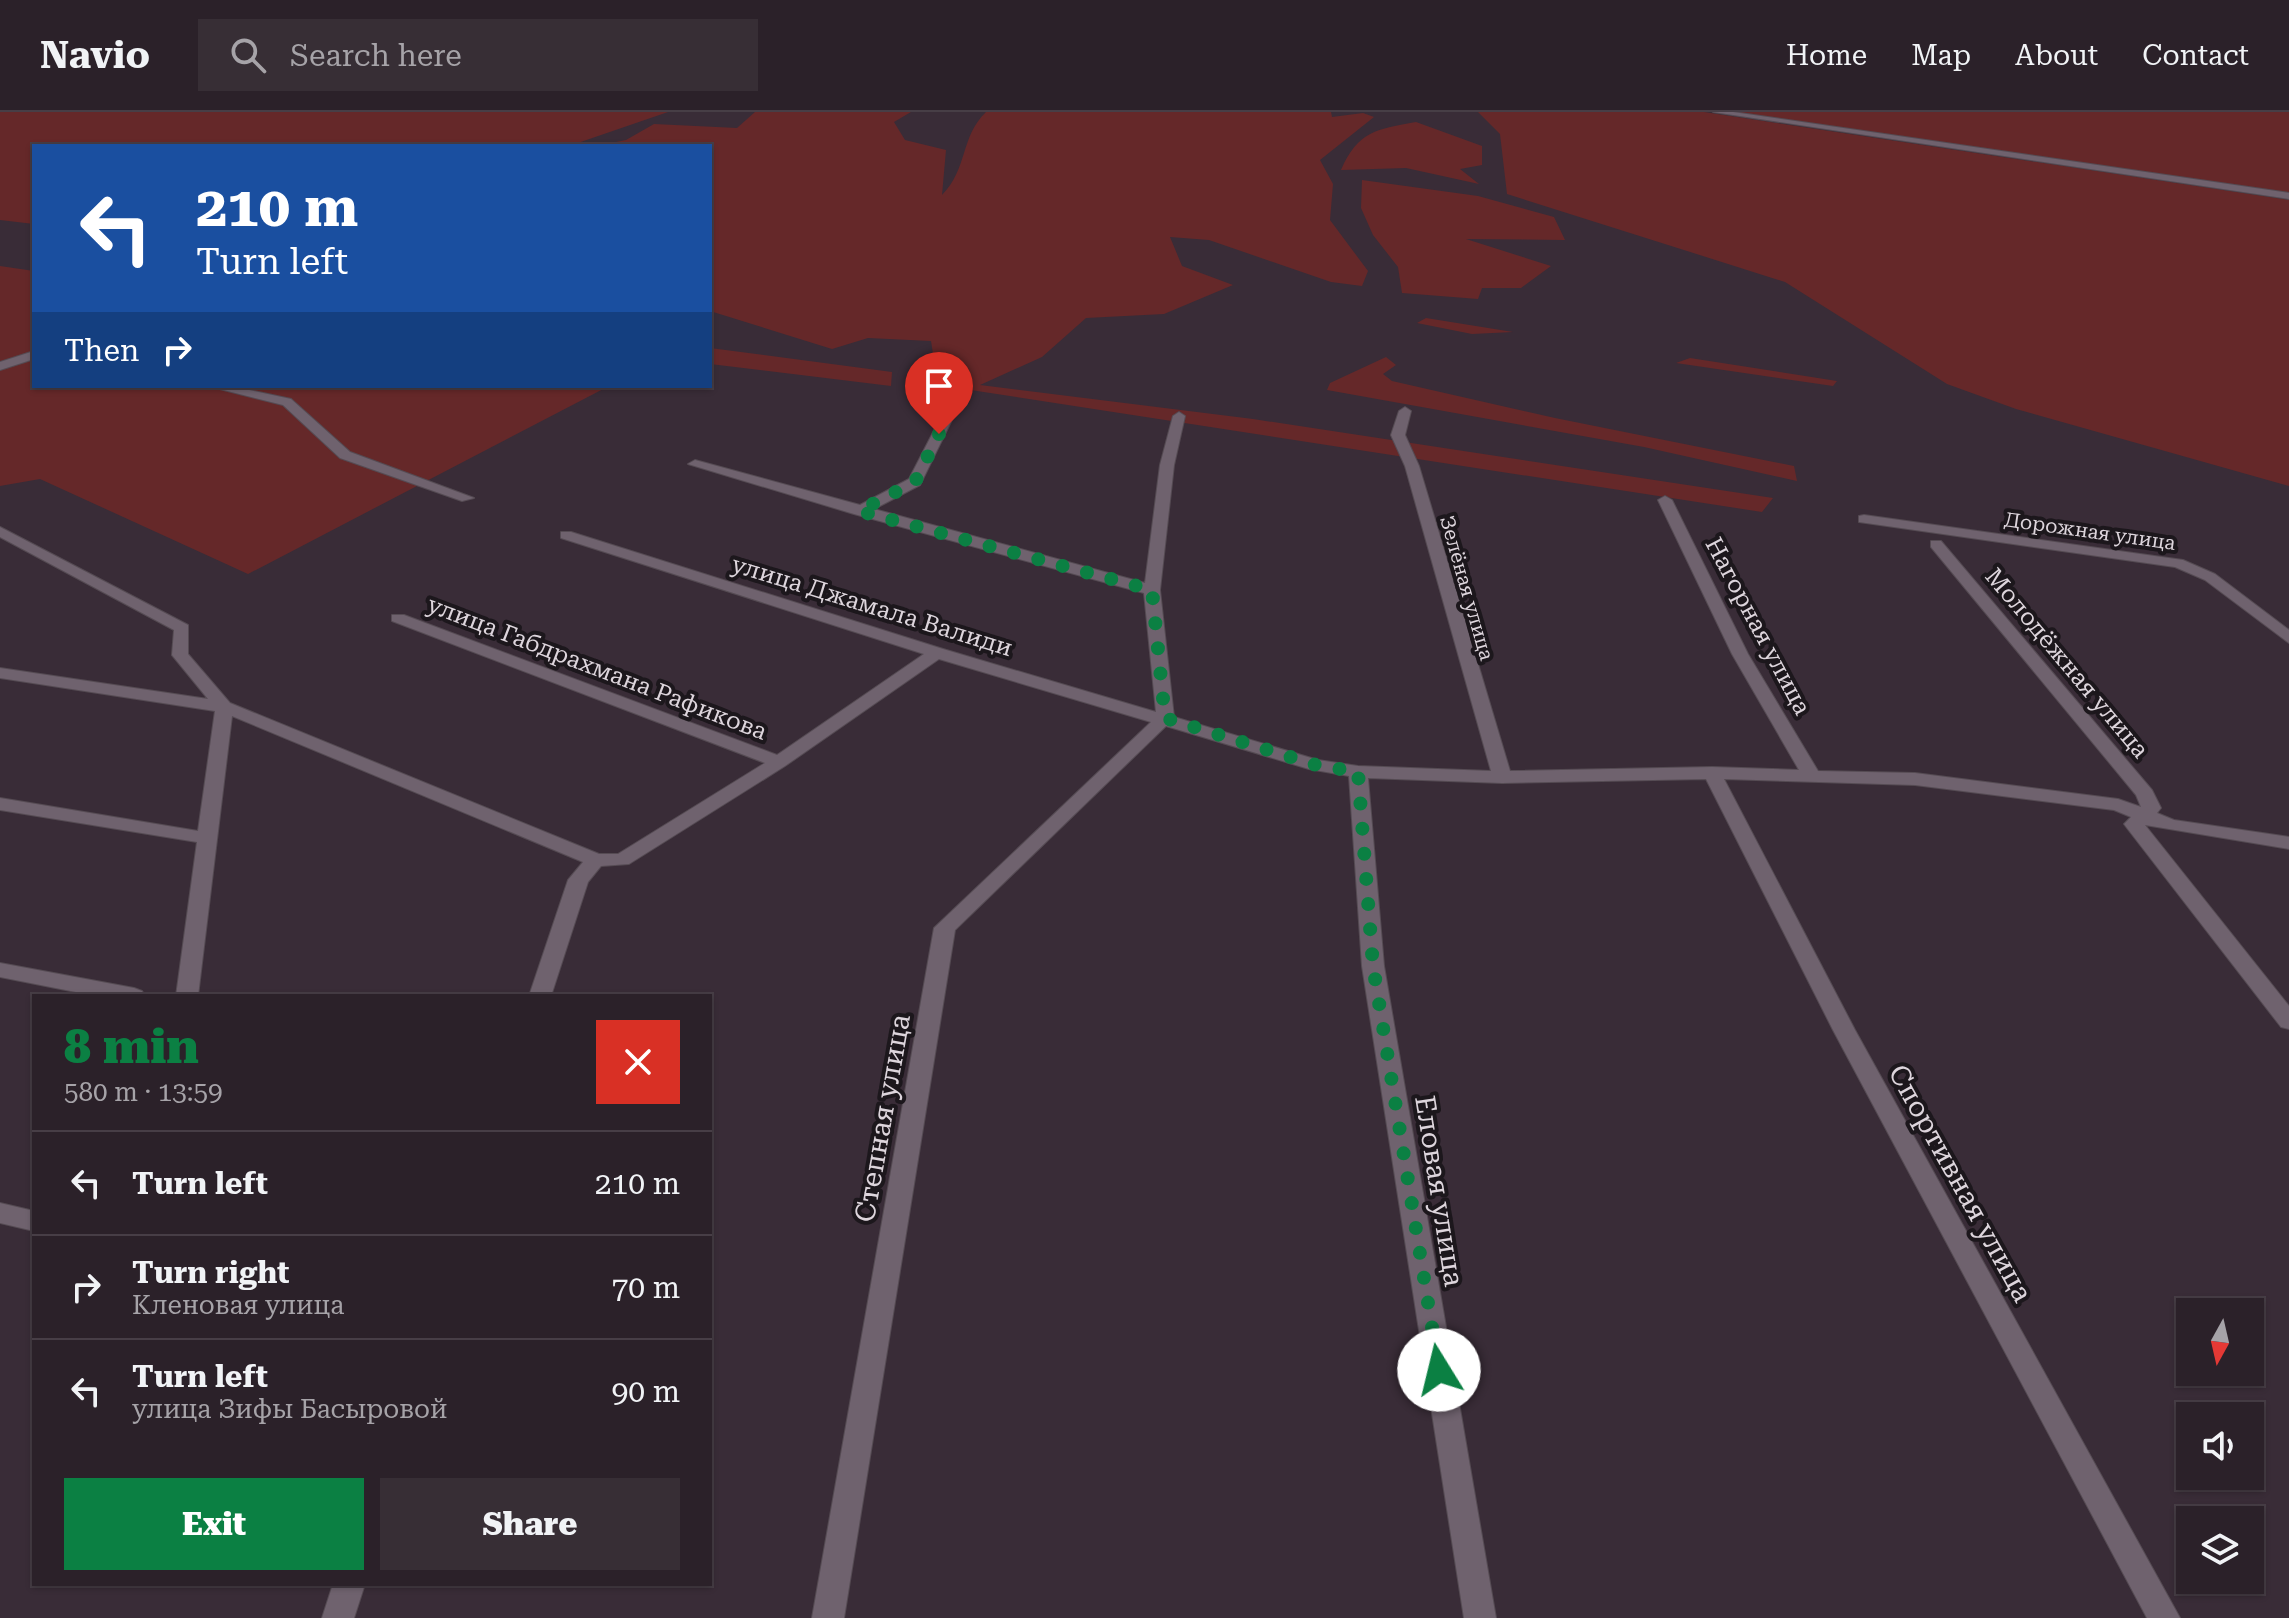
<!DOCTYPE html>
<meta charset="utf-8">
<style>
:root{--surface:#2b2129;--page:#372e35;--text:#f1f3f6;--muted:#a6a3a8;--line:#473e46;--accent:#0b8043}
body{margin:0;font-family:"Roboto Serif",serif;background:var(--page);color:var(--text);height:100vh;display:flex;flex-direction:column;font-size:30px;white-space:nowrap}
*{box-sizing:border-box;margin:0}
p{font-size:26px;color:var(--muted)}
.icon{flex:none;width:44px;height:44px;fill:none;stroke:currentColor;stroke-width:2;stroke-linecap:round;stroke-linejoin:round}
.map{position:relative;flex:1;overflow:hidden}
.details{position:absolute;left:32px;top:882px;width:680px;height:592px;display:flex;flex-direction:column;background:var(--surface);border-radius:0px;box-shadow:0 2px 6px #0004,0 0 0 2px var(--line)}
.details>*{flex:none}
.guide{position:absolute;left:32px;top:32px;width:680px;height:244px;border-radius:0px;box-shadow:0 2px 6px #0004,0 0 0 2px var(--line);background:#1a4fa0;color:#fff;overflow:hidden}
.needle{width:52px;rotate:188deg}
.tools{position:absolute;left:2176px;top:1186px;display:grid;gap:16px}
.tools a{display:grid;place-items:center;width:88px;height:88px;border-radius:0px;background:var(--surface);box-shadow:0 2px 6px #0004,0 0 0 2px var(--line);font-size:40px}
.pin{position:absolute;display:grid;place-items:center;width:68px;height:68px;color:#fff;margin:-82px -34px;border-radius:50% 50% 50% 0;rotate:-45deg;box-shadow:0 0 8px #0007}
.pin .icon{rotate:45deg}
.me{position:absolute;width:88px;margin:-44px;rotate:351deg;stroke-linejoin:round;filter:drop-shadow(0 0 6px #0008)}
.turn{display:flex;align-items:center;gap:28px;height:168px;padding:0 32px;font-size:36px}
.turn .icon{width:104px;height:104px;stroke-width:2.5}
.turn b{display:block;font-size:56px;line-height:68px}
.then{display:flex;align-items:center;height:76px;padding:0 32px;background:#0003;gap:16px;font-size:30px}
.round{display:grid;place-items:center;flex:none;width:84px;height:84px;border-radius:0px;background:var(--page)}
.head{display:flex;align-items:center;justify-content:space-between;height:136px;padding:0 32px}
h1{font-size:48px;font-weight:800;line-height:60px;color:var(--accent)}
.button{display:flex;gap:16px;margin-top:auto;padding:16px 32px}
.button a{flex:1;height:92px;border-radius:0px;background:var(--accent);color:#fff;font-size:32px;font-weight:800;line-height:92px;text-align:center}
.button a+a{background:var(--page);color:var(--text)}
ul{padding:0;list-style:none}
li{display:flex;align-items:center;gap:24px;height:104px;padding:0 32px;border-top:2px solid var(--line)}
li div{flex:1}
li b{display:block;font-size:30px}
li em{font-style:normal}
header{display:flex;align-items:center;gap:48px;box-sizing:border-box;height:112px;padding:0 40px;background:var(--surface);border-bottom:2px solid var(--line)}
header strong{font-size:38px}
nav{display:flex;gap:44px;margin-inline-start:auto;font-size:28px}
.search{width:560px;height:72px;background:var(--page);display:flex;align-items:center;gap:20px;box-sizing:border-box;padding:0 28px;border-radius:0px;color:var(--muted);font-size:30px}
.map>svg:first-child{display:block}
</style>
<header>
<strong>Navio</strong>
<div class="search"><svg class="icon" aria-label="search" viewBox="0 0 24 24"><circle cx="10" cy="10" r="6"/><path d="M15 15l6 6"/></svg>Search here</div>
<nav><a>Home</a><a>Map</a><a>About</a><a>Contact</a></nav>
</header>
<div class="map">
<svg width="2289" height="1506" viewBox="0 0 2289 1506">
<rect width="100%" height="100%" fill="#392c37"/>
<path fill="#652829" d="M0,0H668L569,34H34V112L0,108Z
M755,0H911L894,10L905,28L946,38L942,83C968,57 960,25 986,0H1331L1332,5L1363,1L1374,5L1320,48L1333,72L1330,108L1368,159L1362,174L1331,170L1209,128L1170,125L1182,154L1233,173L1164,202L1086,206L1042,245L980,273L1253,307L1773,386L1762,400L938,273L931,229L868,226L832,237L710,199V34H596L626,28L654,12L737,16Z
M1478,0H1704L2289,88V374L2016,297L1947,272L1785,170L1507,82L1500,22Z
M1732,0H2289V82Z
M1416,10L1482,34V53L1460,57L1479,72L1406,56L1341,58C1358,19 1377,17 1416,10Z
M1362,68L1478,84L1554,105L1565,128L1466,127L1551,154L1521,176H1482L1478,187L1402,181L1398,155L1373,123L1361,96Z
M0,154L34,159V274H609L248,462L40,367L0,374Z
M1426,206L1513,220L1472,222L1417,211Z
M710,236L892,260L891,274L710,252Z
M1386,245L1396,253L1383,262L1392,269L1555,306L1794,354L1797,369L1644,335L1327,278L1330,271Z
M1690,246L1837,269L1833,274L1676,251Z"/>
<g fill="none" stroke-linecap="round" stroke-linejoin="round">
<defs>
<path id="minor" d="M1713,0H1733L2289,81V87Z
M34,239V247L0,258V250Z
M958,272L968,275L920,373L874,397L1145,471L1160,353L1173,304L1179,300L1185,304L1174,353L1160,478L1174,605L1318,648L1358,654L1491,659L1405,354L1391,323L1399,299L1405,295L1411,299L1405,323L1419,354L1510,659L1712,655L1799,658L1732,542L1658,388L1665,384L1672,388L1748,542L1818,659L1915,661L2118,687L2141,695L2136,683L1931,435V429H1941L2152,678L2161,696L2157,701L2174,708L2289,725V737L2145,713L2289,894V917L2281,915L2127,716L2124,712L2131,705L2114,698L1915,673L1724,667L1855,918L2180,1506H2147L1833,918L1706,667L1502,671L1368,666L1384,854L1496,1506H1464L1362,854L1349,664L1309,657L1166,614L955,818L844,1506H812L934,816L1151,610L939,547L785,654L629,752L601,754L588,770L551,884H529L568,768L583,750L232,604L198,884H176L197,730L0,698V686L198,719L215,599L0,566V556L208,587L172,543L174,518L0,425V415L188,513V542L230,591L599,742H618L765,651L392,509V503H404L777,643L924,542L561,426V420H571L943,537L1156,600L1144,481L854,402L688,352L695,348L860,393L909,367Z
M208,274H231L291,287L350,340L474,386L462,389L340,346L283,293Z
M1864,403L2183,448L2215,462L2289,518V531L2205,468L2175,455L1859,410V404Z
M0,851L134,876L142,879L145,884H96L0,865Z
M0,1091L34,1099V1119L0,1111Z
M333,1472H365L354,1506H322Z"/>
</defs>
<use href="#minor" stroke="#554b53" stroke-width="2"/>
<use href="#minor" fill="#6f626e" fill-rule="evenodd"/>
</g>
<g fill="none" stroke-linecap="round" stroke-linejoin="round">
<path stroke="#0b8043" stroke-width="14" stroke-dasharray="0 25.2" d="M939,322L915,370L859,399L1152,478L1165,606L1316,653L1358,660L1373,854L1439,1258"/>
</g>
<g text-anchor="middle" stroke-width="8" stroke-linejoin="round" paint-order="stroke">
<g font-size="20" fill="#ddd5dc" stroke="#1c171c">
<text transform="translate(2090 419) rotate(8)" y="7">Дорожная улица</text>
<text transform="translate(1467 476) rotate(74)" y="7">Зелёная улица</text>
</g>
<g font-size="24" fill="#ddd5dc" stroke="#1c171c">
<text transform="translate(872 494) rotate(17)" y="8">улица Джамала Валиди</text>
<text transform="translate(1758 514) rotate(62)" y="8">Нагорная улица</text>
<text transform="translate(2067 551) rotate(50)" y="8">Молодёжная улица</text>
<text transform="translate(597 556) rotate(21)" y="8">улица Габдрахмана Рафикова</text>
</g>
<g font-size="28" fill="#ddd5dc" stroke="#1c171c">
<text transform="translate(882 1006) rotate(-80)" y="10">Степная улица</text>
<text transform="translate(1961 1071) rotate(61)" y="10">Спортивная улица</text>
<text transform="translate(1440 1079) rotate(81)" y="10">Еловая улица</text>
</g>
</g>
</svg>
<div class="tools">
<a><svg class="needle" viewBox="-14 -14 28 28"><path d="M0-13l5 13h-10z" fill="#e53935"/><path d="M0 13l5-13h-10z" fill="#a6a3a8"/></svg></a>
<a><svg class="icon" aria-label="sound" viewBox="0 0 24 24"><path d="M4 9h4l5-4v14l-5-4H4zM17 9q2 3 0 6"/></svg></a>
<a><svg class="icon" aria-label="layers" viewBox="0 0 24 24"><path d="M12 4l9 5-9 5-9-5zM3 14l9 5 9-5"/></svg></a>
</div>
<div class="pin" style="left:939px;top:322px;background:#d93025"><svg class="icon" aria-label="arrive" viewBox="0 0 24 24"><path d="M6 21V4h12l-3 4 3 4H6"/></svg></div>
<svg class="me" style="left:1439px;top:1258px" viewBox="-20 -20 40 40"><circle r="19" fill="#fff"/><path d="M0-13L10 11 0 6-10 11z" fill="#0b8043"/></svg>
<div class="guide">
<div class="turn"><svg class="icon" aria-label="left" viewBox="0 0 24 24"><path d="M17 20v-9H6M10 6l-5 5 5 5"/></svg><div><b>210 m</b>Turn left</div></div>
<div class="then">Then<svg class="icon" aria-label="right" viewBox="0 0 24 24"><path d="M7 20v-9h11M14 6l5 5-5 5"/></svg></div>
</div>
<section class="details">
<div class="head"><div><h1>8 min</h1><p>580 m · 13:59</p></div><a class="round" style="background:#d93025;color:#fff"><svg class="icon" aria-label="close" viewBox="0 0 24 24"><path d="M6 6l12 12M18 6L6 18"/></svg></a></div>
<ul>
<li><svg class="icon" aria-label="left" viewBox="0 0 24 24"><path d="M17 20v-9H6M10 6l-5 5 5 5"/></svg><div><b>Turn left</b></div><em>210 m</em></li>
<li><svg class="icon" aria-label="right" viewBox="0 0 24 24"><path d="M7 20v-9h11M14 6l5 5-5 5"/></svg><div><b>Turn right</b><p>Кленовая улица</p></div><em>70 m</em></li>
<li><svg class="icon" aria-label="left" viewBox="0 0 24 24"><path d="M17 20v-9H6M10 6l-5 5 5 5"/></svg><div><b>Turn left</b><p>улица Зифы Басыровой</p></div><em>90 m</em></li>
</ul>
<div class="button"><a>Exit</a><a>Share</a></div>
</section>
</div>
